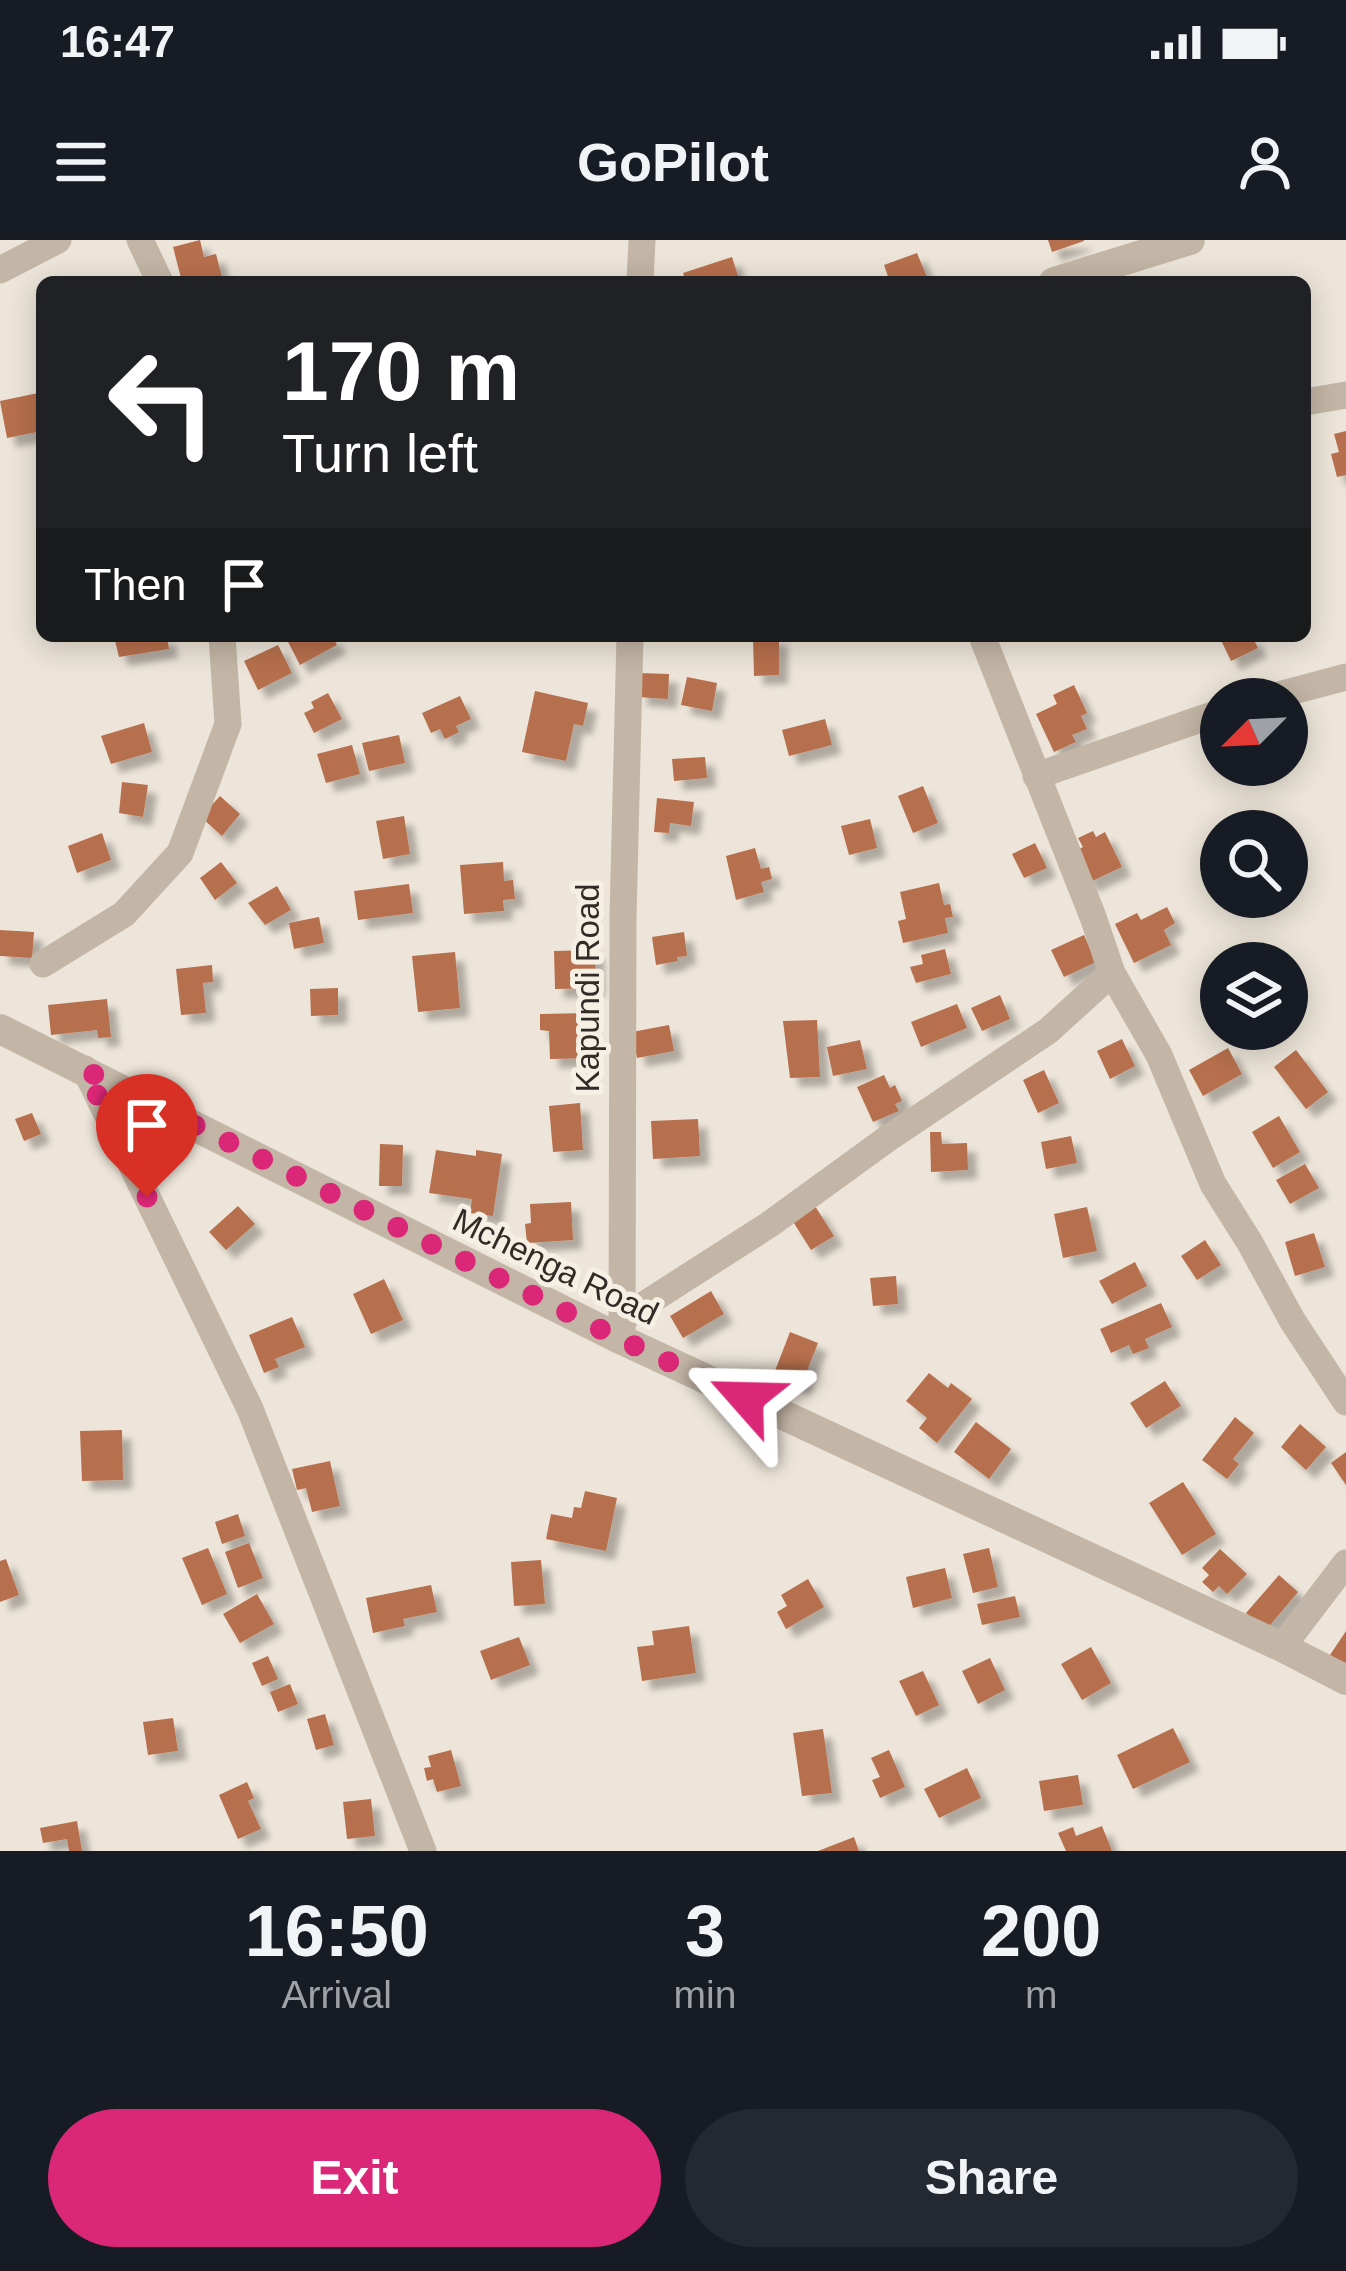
<!DOCTYPE html>
<style>
:root{--surface:#171b24;--page:#242831;--text:#f1f3f6;--muted:#9ea1a6;--accent:#db2777}
body{margin:0;font-family:Arial,sans-serif;background:var(--page);color:var(--text);height:100vh;display:flex;flex-direction:column;font-size:45px;white-space:nowrap}
*{box-sizing:border-box;margin:0}
p{font-size:39px;color:var(--muted)}
.icon{flex:none;width:66px;height:66px;fill:none;stroke:currentColor;stroke-width:2;stroke-linecap:round;stroke-linejoin:round}
.map{position:relative;height:1611px;overflow:hidden}
.panel{display:flex;flex-direction:column;background:var(--surface);flex:1}
.panel>*{flex:none}
.banner{position:absolute;left:36px;top:36px;width:1275px;height:366px;border-radius:18px;box-shadow:0 6px 30px #0003;background:#202124;color:#fff;overflow:hidden}
.needle{width:78px;rotate:246deg}
.buttons{position:absolute;left:1200px;top:438px;display:grid;gap:24px}
.buttons a{display:grid;place-items:center;width:108px;height:108px;border-radius:50%;background:var(--surface);box-shadow:0 6px 30px #0003;font-size:60px}
.pin{position:absolute;display:grid;place-items:center;width:102px;height:102px;color:#fff;margin:-123px -51px;border-radius:50% 50% 50% 0;rotate:-45deg;box-shadow:0 0 12px #0007}
.pin .icon{rotate:45deg}
.me{position:absolute;width:132px;margin:-66px;rotate:295deg;stroke-linejoin:round;filter:drop-shadow(0 0 9px #0008)}
.turn{display:flex;align-items:center;gap:42px;height:252px;padding:0 48px;font-size:54px}
.turn .icon{width:156px;height:156px;stroke-width:2.5}
.turn b{display:block;font-size:84px;line-height:102px}
.then{display:flex;align-items:center;height:114px;padding:0 48px;background:#0003;gap:24px;font-size:45px}
.eta{display:flex;justify-content:space-evenly;align-items:center;height:204px;text-align:center}
.eta b{font-size:72px;font-weight:700;line-height:84px}
.primary-button{display:flex;gap:24px;margin-top:auto;padding:24px 48px}
.primary-button a{flex:1;height:138px;border-radius:72px;background:var(--accent);color:#fff;font-size:48px;font-weight:700;line-height:138px;text-align:center}
.primary-button a+a{background:var(--page);color:var(--text)}
.status{display:flex;justify-content:space-between;align-items:center;height:84px;padding:0 60px;background:var(--surface);direction:ltr}
.status svg{height:33px;fill:currentColor}
header{display:flex;justify-content:space-between;align-items:center;height:156px;padding:0 48px;background:var(--surface);font-size:54px;font-weight:700}
.map>svg:first-child{display:block}
</style>
<div class="status"><b>16:47</b><svg viewBox="0 0 49 12"><path d="M0 12V9h3v3zM5 12V6h3v6zM10 12V3h3v9zM15 12V0h3v12zM26 1h20v11H26zM47 4h2v5h-2z"/></svg></div>
<header><svg class="icon" aria-label="menu" viewBox="0 0 24 24"><path d="M4 6h16M4 12h16M4 18h16"/></svg>GoPilot<svg class="icon" aria-label="person" viewBox="0 0 24 24"><circle cx="12" cy="8" r="4"/><path d="M4 21q1-7 8-7t8 7"/></svg></header>
<div class="map">
<svg width="1346" height="1611" viewBox="0 0 1346 1611">
<defs>
<filter id="shadow"><feDropShadow dx="9" dy="9" stdDeviation="3" flood-color="#0004"/></filter>
</defs>
<rect width="100%" height="100%" fill="#ede5d9"/>
<path fill="#b76f4d" filter="url(#shadow)" d="M200,0L204,17L216,14L222,37L203,42H182L173,7Z
M1048,0H1084V1L1052,12Z
M917,13L929,42H890L884,25Z
M732,17L740,42H686L683,33Z
M38,153L42,191L7,198L0,161Z
M1346,191V235L1337,237L1331,214L1339,212L1334,194Z
M114,396H167L169,409L119,417Z
M285,396H332L337,405L300,425Z
M753,396H779V435L754,436Z
M1219,396H1252L1258,408L1231,421Z
M278,405L292,433L258,450L244,421Z
M639,433L669,434L668,459L638,457Z
M687,437L717,443L712,471L681,465Z
M1074,445L1087,473L1081,476L1087,489L1072,495L1076,502L1054,512L1036,474L1057,464L1053,455Z
M535,451L588,463L583,486L574,484L566,521L522,512Z
M328,453L342,479L314,493L304,473L314,468L311,462Z
M460,456L471,479L456,486L459,492L445,499L440,489L431,493L422,473Z
M825,479L832,505L789,516L782,490Z
M144,483L152,512L111,524L101,496Z
M399,495L405,523L369,531L362,503Z
M352,505L360,534L326,543L317,514Z
M705,517L707,538L674,541L672,519Z
M122,542L148,545L143,577L119,573Z
M923,546L938,583L913,593L898,556Z
M220,556L240,574L222,596L201,577Z
M657,558L694,562L691,586L670,583L669,593L654,592Z
M404,576L410,614L383,619L376,581Z
M870,579L877,608L849,615L841,586Z
M1093,591L1096,597L1105,592L1122,627L1088,643L1073,612L1083,607L1078,598Z
M102,593L111,620L77,633L68,606Z
M1035,603L1047,628L1024,638L1012,614Z
M755,608L761,629L769,627L772,639L761,642L764,652L736,660L726,616Z
M221,622L237,643L215,660L200,638Z
M503,622L504,641L513,640L515,659L503,660L504,671L464,674L460,625Z
M939,643L944,665L950,664L953,677L945,678L948,693L903,703L898,681L906,679L900,652Z
M409,644L413,673L358,680L354,651Z
M277,646L291,670L265,685L248,663Z
M1167,667L1175,683L1164,690L1171,705L1134,723L1115,684L1137,673L1141,680Z
M319,677L324,703L294,709L289,683Z
M0,690L34,692L32,718L0,716Z
M684,692L687,716L677,717L678,721L656,725L652,697Z
M1084,695L1096,722L1064,737L1051,710Z
M945,709L951,734L916,743L910,727L923,724L921,715Z
M595,710L596,748L555,749L554,711Z
M455,712L460,768L418,772L412,716Z
M212,725L213,742L203,743L206,773L181,775L176,729Z
M338,748V775L311,776L310,749Z
M1000,755L1010,779L982,791L971,768Z
M107,759L111,797L98,798L97,790L51,795L48,765Z
M957,764L967,788L921,807L911,782Z
M588,773L589,818L550,819L549,791L540,790V774Z
M817,780L820,837L790,838L783,781Z
M669,785L674,811L637,818L632,792Z
M1122,799L1135,826L1110,839L1097,811Z
M860,800L867,829L833,836L827,807Z
M1228,808L1242,834L1203,856L1189,830Z
M1296,810L1328,852L1306,869L1274,827Z
M1044,830L1059,863L1038,873L1023,840Z
M884,835L890,848L895,845L902,861L895,864L899,871L873,882L857,847Z
M580,863L583,910L553,912L549,866Z
M32,873L41,894L24,901L15,879Z
M1279,876L1300,912L1273,928L1252,892Z
M698,879L700,916L653,919L651,881Z
M930,892H941L942,904L967,903L968,930L931,932Z
M1071,896L1077,923L1046,929L1041,902Z
M380,904L403,905L402,946H379Z
M436,910L476,916V910L502,914L493,976L470,973L472,959L429,953Z
M1305,924L1319,948L1290,964L1276,940Z
M571,962L573,1000L527,1003L525,984L531,983L530,964Z
M238,966L255,984L226,1010L209,992Z
M815,966L834,996L811,1010L792,980Z
M1087,967L1097,1011L1063,1018L1054,974Z
M1314,993L1325,1027L1295,1036L1285,1002Z
M1205,1000L1221,1025L1197,1040L1181,1016Z
M1135,1022L1147,1046L1112,1064L1099,1041Z
M896,1036L898,1064L873,1066L870,1038Z
M384,1039L403,1080L371,1094L353,1054Z
M711,1051L724,1074L683,1098L670,1076Z
M1161,1063L1172,1087L1145,1099L1149,1108L1133,1114L1129,1105L1111,1113L1100,1089Z
M292,1077L305,1107L275,1119L279,1127L264,1133L249,1095Z
M790,1092L818,1103L801,1146L773,1136Z
M929,1133L948,1148L951,1143L972,1159L937,1203L919,1188L927,1178L906,1161Z
M1165,1141L1181,1166L1146,1188L1130,1163Z
M1235,1177L1254,1193L1233,1219L1239,1224L1227,1239L1202,1220Z
M976,1182L1011,1209L989,1239L954,1212Z
M1300,1184L1326,1207L1306,1230L1281,1207Z
M122,1190L123,1240L82,1241L80,1191Z
M1346,1212V1245L1331,1223Z
M330,1221L340,1266L312,1272L306,1248L297,1250L292,1229Z
M1183,1242L1216,1294L1182,1315L1149,1263Z
M585,1251L617,1258L606,1311L546,1299L551,1274L572,1278L574,1267L581,1268Z
M238,1274L245,1296L222,1304L215,1282Z
M249,1303L263,1338L238,1348L225,1312Z
M208,1308L227,1354L202,1365L182,1318Z
M989,1308L998,1347L973,1353L963,1314Z
M1220,1309L1247,1334L1227,1354L1219,1346L1213,1352L1202,1342L1209,1335L1202,1328Z
M6,1319L19,1355L0,1362V1321Z
M541,1320L545,1364L514,1366L511,1322Z
M945,1328L952,1358L913,1368L906,1337Z
M1279,1335L1298,1352L1266,1390L1246,1373Z
M808,1339L824,1367L786,1389L777,1372L787,1366L781,1355Z
M431,1345L437,1372L403,1379L405,1386L373,1393L366,1358Z
M257,1354L274,1384L240,1403L223,1374Z
M1015,1356L1020,1377L982,1385L977,1364Z
M689,1386L696,1433L642,1441L637,1407L654,1405L652,1391Z
M1346,1391V1435L1326,1421Z
M519,1397L530,1425L491,1440L480,1411Z
M1091,1407L1111,1443L1082,1460L1061,1424Z
M268,1416L278,1439L262,1446L252,1423Z
M990,1418L1005,1450L978,1464L962,1431Z
M923,1431L939,1465L916,1476L899,1441Z
M290,1444L298,1464L278,1472L270,1452Z
M325,1474L334,1505L316,1510L307,1479Z
M173,1478L178,1511L148,1515L143,1482Z
M1173,1488L1190,1522L1133,1549L1117,1515Z
M823,1489L832,1553L802,1556L793,1493Z
M451,1510L461,1546L437,1552L433,1539L427,1541L424,1528L431,1527L428,1516Z
M889,1510L905,1547L880,1558L872,1540L880,1537L871,1518Z
M967,1528L981,1558L939,1578L924,1549Z
M1078,1535L1083,1565L1044,1571L1039,1541Z
M247,1542L254,1558L248,1561L261,1589L238,1599L219,1555Z
M371,1559L375,1596L347,1599L343,1562Z
M77,1581L82,1611H69L67,1599L43,1603L40,1588Z
M1102,1586L1112,1611H1066L1058,1593L1073,1587L1076,1596Z
M854,1597L859,1611H818Z"/>
<g fill="none" stroke-linecap="round" stroke-linejoin="round">
<path stroke="#c3b6a6" stroke-width="27" d="M140,0L160,42
M0,30L58,0
M640,42L642,0
M1305,162L1346,155
M982,396L1093,677L1112,733L1159,815L1213,944L1250,1003L1292,1080L1346,1162
M1263,459L1346,437
M1036,536L1221,472
M43,724L124,674L180,613L228,484L222,396
M85,829L250,1169L423,1611
M622,1079L770,984L887,899L1048,791L1112,733
M622,1100L623,677L630,396
M1282,1407L1346,1323"/>
<path stroke="#c3b6a6" stroke-width="30" d="M1054,42L1190,0
M0,789L622,1100L1282,1407L1346,1440"/>
</g>
<g fill="none" stroke-linecap="round" stroke-linejoin="round">
<path stroke="#db2777" stroke-width="21" stroke-dasharray="0 37.8" d="M147,957L85,830L622,1100L746,1158"/>
</g>
<g text-anchor="middle" stroke-width="10" stroke-linejoin="round" paint-order="stroke">
<g font-size="33" fill="#312a26" stroke="#f6efe4">
<text transform="translate(587 748) rotate(-90)" y="12">Kapundi Road</text>
<text transform="translate(556 1026) rotate(26)" y="12">Mchenga Road</text>
</g>
</g>
</svg>
<div class="buttons">
<a><svg class="needle" viewBox="-14 -14 28 28"><path d="M0-13l5 13h-10z" fill="#e53935"/><path d="M0 13l5-13h-10z" fill="#9ea1a6"/></svg></a>
<a><svg class="icon" aria-label="search" viewBox="0 0 24 24"><circle cx="10" cy="10" r="6"/><path d="M15 15l6 6"/></svg></a>
<a><svg class="icon" aria-label="layers" viewBox="0 0 24 24"><path d="M12 4l9 5-9 5-9-5zM3 14l9 5 9-5"/></svg></a>
</div>
<div class="pin" style="left:147px;top:957px;background:#d93025"><svg class="icon" aria-label="arrive" viewBox="0 0 24 24"><path d="M6 21V4h12l-3 4 3 4H6"/></svg></div>
<svg class="me" style="left:746px;top:1158px" viewBox="-20 -20 40 40"><path d="M0-17L14 15 0 8-14 15z" fill="#db2777" stroke="#fff" stroke-width="4"/></svg>
<div class="banner">
<div class="turn"><svg class="icon" aria-label="left" viewBox="0 0 24 24"><path d="M17 20v-9H6M10 6l-5 5 5 5"/></svg><div><b>170 m</b>Turn left</div></div>
<div class="then">Then<svg class="icon" aria-label="arrive" viewBox="0 0 24 24"><path d="M6 21V4h12l-3 4 3 4H6"/></svg></div>
</div>
</div>
<section class="panel">
<div class="eta">
<div><b>16:50</b><p>Arrival</p></div>
<div><b>3</b><p>min</p></div>
<div><b>200</b><p>m</p></div>
</div>
<div class="primary-button"><a>Exit</a><a>Share</a></div>
</section>
